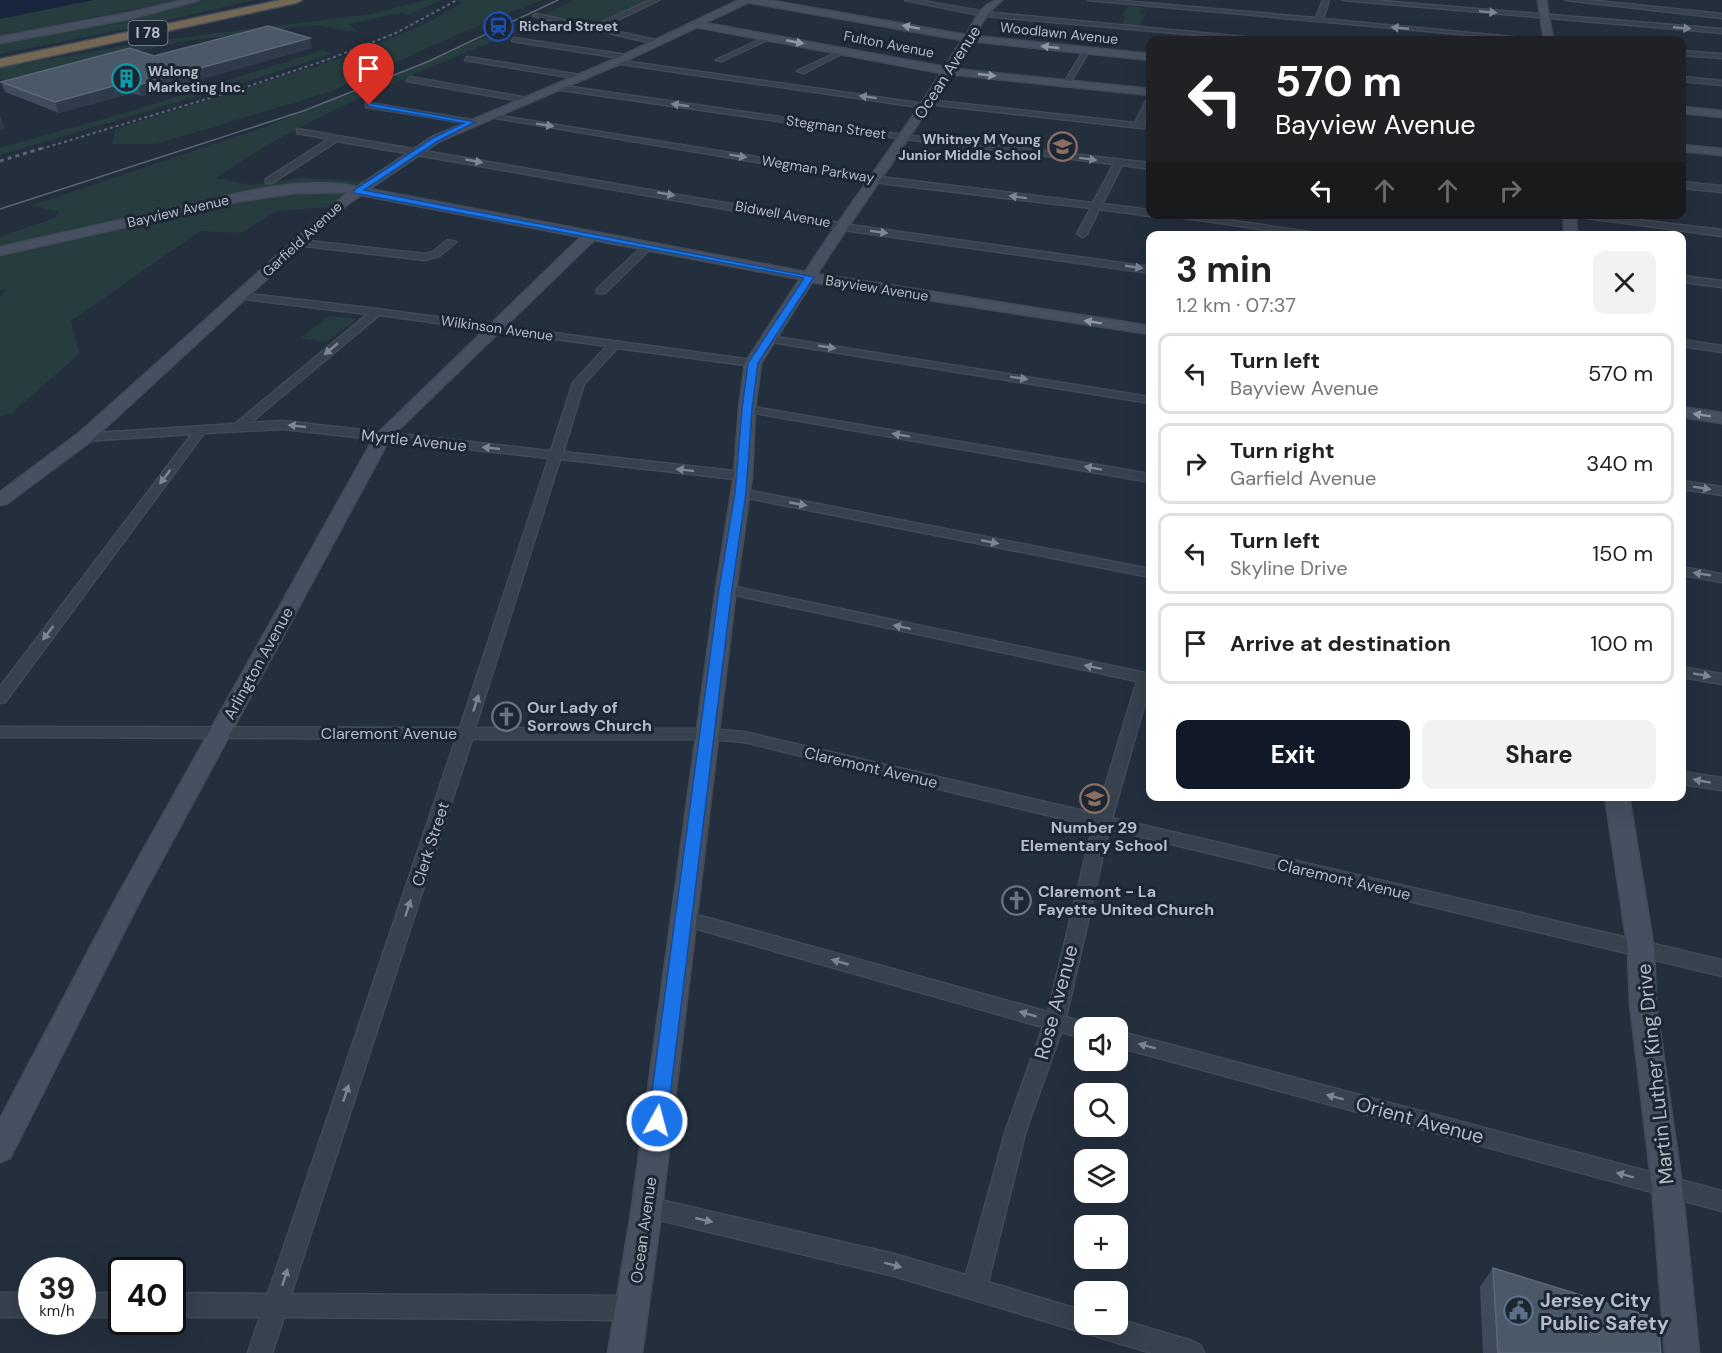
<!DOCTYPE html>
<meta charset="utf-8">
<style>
:root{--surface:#fff;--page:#f2f2f2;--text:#222;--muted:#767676;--line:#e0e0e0;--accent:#111827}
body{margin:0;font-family:"DM Sans",sans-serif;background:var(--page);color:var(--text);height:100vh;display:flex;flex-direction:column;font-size:22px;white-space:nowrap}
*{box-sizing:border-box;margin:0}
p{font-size:20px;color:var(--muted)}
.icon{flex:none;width:33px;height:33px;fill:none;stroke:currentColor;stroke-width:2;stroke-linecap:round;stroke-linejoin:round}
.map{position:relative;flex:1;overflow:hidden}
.details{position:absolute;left:1146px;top:231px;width:540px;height:570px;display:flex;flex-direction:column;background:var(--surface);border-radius:12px;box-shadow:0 6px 24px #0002}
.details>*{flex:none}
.guide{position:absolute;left:1146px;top:36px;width:540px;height:183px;border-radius:12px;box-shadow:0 6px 24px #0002;background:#202124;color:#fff;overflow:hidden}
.controls{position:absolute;left:1074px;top:1017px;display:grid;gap:12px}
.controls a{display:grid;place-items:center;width:54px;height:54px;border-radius:12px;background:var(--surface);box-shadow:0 6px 24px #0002;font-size:30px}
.speed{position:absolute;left:18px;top:1257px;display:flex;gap:12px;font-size:30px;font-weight:700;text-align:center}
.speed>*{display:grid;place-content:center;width:78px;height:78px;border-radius:50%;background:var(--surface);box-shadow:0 6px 24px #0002;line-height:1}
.speed small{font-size:15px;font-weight:400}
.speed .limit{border:3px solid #111;border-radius:9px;background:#fff;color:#111}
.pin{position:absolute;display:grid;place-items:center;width:51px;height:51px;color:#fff;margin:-62px -26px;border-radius:50% 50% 50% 0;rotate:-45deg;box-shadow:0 0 6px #0007}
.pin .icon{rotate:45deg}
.me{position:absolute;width:66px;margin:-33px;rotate:7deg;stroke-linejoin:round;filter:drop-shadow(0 0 4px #0008)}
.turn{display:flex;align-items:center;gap:21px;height:126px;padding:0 30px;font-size:27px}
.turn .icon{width:78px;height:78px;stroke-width:2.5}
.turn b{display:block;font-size:42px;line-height:51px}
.lanes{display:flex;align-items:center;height:57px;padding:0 30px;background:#0003;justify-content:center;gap:30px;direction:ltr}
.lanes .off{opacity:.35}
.round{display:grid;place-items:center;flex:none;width:63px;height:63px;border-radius:12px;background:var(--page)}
.overview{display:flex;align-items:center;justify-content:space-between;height:102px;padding:0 30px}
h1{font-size:36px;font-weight:700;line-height:45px}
.primary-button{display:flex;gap:12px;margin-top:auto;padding:12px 30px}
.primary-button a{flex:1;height:69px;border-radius:12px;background:var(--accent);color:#fff;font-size:24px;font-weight:700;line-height:69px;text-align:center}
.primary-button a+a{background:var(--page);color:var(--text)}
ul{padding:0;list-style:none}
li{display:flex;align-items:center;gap:18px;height:81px;margin:0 12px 9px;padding:0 18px;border:3px solid var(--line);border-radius:12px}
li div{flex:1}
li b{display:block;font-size:22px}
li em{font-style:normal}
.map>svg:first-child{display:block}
</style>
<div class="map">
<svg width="1722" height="1353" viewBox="0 0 1722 1353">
<rect width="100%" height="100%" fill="#242f3e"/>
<path fill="#263c3f" d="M0,0H181L0,36Z
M205,0H254L169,20L0,54V43L137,17Z
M426,0H441L409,15L401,13L349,24L357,32L315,25L185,41L0,81V68L10,66L146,42L371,14Z
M458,0H542L493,19L329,92L156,144H112L116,129L351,55L425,24L462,3Z
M574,0H654L591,29L528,15H543Z
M1128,6L1144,8L1140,13L1146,14L1139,26L1122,25L1126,17L1122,16Z
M524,28C420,73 310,112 216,178L250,185L303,178L370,182L336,206L274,212L241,233L200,231L71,321L79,354L12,413L0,417V296L6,290H0V237L55,218L59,211L30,206L260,129L483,38Z
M323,50L331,54L249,81L0,155V148L128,112Z
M329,316L357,319L327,342L300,338Z"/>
<path fill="#17263c" d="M0,0H94L0,19Z"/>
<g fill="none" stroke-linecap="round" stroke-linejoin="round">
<defs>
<path id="street" d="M651,0H659L601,28L659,41L657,44L533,16L536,14L593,26Z
M905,0H918L985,12L1274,40H1254L985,16Z
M1088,0H1112L1316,18L1323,0H1329L1323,19L1545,40H1525Z
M1343,0H1369L1722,29V33Z
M1566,0H1587L1722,14V18Z
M768,36L773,37L722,61L716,60Z
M514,38L626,55L629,57L626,59L512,41Z
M842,50L847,51L804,73L797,71Z
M1084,50L1089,51L1068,86H1062Z
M1682,51L1722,54V58L1682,55Z
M467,57L580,75L584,77L580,79L465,60Z
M616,60L925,104L924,102L928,100L1135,123L1146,101L1150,99V108L1143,124L1150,125V129L928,104L930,106L926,108L614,63Z
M410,77L528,98L532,100L528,102L407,81Z
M1682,77L1722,81V85L1682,81Z
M557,85L904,135L1150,163V169L1122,165L1102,204L1150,210V214H1153L1150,216L1099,209L1087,234L1082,237L1077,234L1091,208L888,184L484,116L488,114L888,178L1093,203L1114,164L904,139L554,89Z
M369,103L472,120L476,122L472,124L366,107V103Z
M297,129L857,226L1150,267V273L857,232L337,141L272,183H266V179L329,139L297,133Z
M1682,182L1722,186V192L1682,188Z
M1158,214H1187L1337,236H1308Z
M1557,214H1588L1722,230V236Z
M299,240L425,254L433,252L448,240L456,242L439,256L425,260L296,245V241Z
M645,244L653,246L605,293H597V289Z
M1682,276L1722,281V287L1682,282Z
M240,293L377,309L753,360L758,363L753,366L617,348L584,384L563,452L743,472L749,476L743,480L560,459L475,728L709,729L744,732L1097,814L1137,681L721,592L719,589L726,585L1150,674V685L1112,818L1722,960V976L1109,829L1066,1017L1091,1024L1093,1028H1084V1038L1061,1032L1026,1130L988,1282L1084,1311V1324H1118V1319L1192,1341L1200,1345L1204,1353H1152L894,1276L647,1217L639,1214L636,1207L639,1200L647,1197L894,1254L966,1275L1006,1130L1043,1027L683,925L677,923L674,918L677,913L683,911L1048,1012L1093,826L744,742L709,739H472L291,1294L632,1296L640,1300L644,1308L640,1316L632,1320L284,1317L272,1353H248L260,1317H172V1293L268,1294L456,739L0,737V727L460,728L549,458L283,429L204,433L5,702L0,703V687L192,434L85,441L81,440V434L235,424L368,314L236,298V294ZM379,315L607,346L573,383L551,451L283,421L250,423Z
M769,336L1150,397V403L765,341V337Z
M1682,340L1722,346V352L1682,346Z
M747,406L1150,474V482L743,411L741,409Z
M1682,481L1722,487V495L1682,489Z
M741,489L1150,569V577L737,496L735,493Z
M1682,567L1722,574V582L1682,575Z
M1682,667L1722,674V684L1682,677Z
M1682,772L1722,778V790L1682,784Z
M1118,1031L1722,1191V1211L1118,1047Z
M0,1293H32V1317H0Z
M82,1293H122V1317H82Z"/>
<path id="secondary" d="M184,0H199L133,18L0,43V37L133,12Z
M739,0H767L966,35C975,20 983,0 1002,0L989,12L974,36L1150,54V60L971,41L954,69L1150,89V95L950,74C908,142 860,207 817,274L1150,326V334L812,282L761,363L755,409L752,476L736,589L662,1207L642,1353H608L632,1207L716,589L734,476L739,409L745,363L800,279L594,240L390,438L137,906L10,1158L0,1162V1119L117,897L375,436L581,237L361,195L349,203L91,441L6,504L0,505V492L79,433L348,192L294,193L241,201L0,255V247C58,234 117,221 175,208C233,195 298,175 357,187L432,137L613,60ZM749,2L752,3L962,40L945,67L705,23ZM697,27L941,73C898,141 849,205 805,272L369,189L440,141L619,64Z
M1538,0H1546L1553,40H1544Z
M1682,107L1722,111V117L1682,113Z
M1682,145L1722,149V155L1682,151Z
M1564,214H1576L1577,236H1564Z
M1682,407L1722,413V423L1682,417Z
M1605,796H1629L1654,950L1656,1004L1682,1186L1699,1353H1665L1652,1186L1630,1004L1628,950Z"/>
<path id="highway" d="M281,0H302L296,3L0,67V59Z"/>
</defs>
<use href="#street" stroke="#414a57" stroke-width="3"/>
<use href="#secondary" stroke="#414a57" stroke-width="3"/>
<use href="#highway" stroke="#434c59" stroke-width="3"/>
<use href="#street" fill="#38414e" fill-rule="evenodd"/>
<use href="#secondary" fill="#465061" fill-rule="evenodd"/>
<use href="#highway" fill="#746855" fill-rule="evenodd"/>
<path stroke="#5a6575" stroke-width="1.5" d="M0,209L303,111L427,62L558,0"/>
<path stroke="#5a6575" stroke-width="2" stroke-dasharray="3 3" stroke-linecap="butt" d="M41,149L243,88L332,58L396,33L457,0"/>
<path stroke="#5a6575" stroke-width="3" stroke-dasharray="4 4" stroke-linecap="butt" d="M0,161L46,147"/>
</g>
<path fill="#3f4b5c" d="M312,48L141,96L132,93L59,113L5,92L1,82L154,56Z
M1493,1268L1651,1330L1661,1353H1483L1480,1287Z"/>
<path fill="#2f3b4b" d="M310,38L312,48L141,96L138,85Z
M128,82L132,93L59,113L55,102Z
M0,116L5,128L0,129Z"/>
<path fill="#4b5868" stroke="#5c6777" stroke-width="1.5" d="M268,26L310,38L138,85L128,82L55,102L1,82L130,48L154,56Z
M1493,1268L1649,1316L1651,1330L1659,1334L1661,1353H1498Z"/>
<defs><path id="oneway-solid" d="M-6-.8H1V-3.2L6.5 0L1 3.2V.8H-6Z" transform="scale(1.5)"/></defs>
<g fill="#7c8592">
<use href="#oneway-solid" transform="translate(1488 12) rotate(5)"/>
<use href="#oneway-solid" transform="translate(1400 28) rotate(-175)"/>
<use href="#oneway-solid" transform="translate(1682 28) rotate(5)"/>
<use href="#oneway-solid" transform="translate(868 97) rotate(-172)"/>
<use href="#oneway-solid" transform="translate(680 105) rotate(-172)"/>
<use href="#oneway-solid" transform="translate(545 125) rotate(9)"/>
<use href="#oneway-solid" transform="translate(738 156) rotate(9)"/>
<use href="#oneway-solid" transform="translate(1088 159) rotate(7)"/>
<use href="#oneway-solid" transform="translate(474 161) rotate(10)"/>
<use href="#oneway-solid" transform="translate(666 194) rotate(10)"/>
<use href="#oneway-solid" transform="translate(1018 197) rotate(-173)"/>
<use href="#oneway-solid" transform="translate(879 232) rotate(8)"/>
<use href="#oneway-solid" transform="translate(1134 267) rotate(8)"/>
<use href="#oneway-solid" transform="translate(827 347) rotate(9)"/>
<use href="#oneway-solid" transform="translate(331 349) rotate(140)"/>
<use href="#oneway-solid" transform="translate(1019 378) rotate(9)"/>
<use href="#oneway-solid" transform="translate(297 426) rotate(-174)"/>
<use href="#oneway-solid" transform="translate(901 435) rotate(-170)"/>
<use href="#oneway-solid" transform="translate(491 448) rotate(-174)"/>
<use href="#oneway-solid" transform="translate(1093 468) rotate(-170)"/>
<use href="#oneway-solid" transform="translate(685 470) rotate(-174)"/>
<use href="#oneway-solid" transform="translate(165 477) rotate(127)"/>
<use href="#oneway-solid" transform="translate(1702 488) rotate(9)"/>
<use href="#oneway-solid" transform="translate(798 504) rotate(11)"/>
<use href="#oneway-solid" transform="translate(990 542) rotate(11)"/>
<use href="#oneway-solid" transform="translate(1702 574) rotate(-171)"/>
<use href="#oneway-solid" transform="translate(902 627) rotate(-168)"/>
<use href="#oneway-solid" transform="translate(48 633) rotate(127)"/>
<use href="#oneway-solid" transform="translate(1093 667) rotate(-168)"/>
<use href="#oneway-solid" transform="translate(1702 675) rotate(10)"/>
<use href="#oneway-solid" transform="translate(476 703) rotate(-72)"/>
<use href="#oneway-solid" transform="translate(1702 781) rotate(-170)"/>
<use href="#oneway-solid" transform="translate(408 908) rotate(-72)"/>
<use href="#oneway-solid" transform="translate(840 962) rotate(-164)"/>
<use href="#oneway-solid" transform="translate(1028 1014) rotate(-164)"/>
<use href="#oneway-solid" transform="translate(1147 1046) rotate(-165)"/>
<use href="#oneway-solid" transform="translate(346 1093) rotate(-72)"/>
<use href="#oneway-solid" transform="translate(1335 1097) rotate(-165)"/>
<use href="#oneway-solid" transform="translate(1625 1175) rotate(-165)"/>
<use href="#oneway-solid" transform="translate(704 1220) rotate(13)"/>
<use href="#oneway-solid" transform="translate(893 1265) rotate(15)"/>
<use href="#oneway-solid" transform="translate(285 1277) rotate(-72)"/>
</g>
<g fill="#8e96a5">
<use href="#oneway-solid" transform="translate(911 27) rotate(-170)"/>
<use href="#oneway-solid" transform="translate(795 42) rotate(11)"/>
<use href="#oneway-solid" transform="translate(1050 47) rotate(-174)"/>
<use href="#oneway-solid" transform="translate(987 75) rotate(6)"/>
<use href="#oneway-solid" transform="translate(1093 322) rotate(-171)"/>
<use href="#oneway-solid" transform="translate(1702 415) rotate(-171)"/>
</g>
<path fill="#1a73e8" stroke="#114b97" stroke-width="1.5" d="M369,103L475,122L438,141L364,190L814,277L758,363L752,409L746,493L732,589L667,1121L664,1127L657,1130L650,1127L648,1121L719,589L735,493L742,409L748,363L804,278L354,193V190L433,138L464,123L367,106Z"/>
<defs>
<symbol id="station-ring" viewBox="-11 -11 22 22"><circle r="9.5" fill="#1d2633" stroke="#1a4fb4" stroke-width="1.5"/><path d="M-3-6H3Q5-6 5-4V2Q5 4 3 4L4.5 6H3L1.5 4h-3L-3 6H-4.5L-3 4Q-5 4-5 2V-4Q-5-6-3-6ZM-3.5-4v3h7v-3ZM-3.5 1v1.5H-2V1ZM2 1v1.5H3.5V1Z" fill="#1a4fb4"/></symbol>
<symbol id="building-ring" viewBox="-11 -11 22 22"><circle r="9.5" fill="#1d2633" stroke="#0f9aa8" stroke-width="1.5"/><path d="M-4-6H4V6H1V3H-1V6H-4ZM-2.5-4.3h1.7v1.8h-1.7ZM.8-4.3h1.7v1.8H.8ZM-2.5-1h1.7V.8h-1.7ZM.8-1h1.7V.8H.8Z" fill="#0f9aa8"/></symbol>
<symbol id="school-ring" viewBox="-11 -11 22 22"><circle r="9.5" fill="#1d2633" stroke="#8d6e63" stroke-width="1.5"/><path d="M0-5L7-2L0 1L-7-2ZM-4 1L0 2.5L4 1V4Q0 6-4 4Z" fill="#8d6e63"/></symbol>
<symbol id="church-ring" viewBox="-11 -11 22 22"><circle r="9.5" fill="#1d2633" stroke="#6b7280" stroke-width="1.5"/><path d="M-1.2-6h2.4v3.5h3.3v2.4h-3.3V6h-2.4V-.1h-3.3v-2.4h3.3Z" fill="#6b7280"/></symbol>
<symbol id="civic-ring" viewBox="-11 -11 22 22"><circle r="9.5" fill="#1d2633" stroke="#5c6f8a" stroke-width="1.5"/><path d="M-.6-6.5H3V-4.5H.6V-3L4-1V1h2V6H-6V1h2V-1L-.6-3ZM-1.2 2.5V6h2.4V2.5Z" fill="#5c6f8a"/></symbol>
</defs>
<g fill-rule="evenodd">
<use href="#station-ring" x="482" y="10" width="33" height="33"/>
<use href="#building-ring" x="110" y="62" width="33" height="33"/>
<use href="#school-ring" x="1046" y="130" width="33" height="33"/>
<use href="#church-ring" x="490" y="700" width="33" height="33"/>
<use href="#school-ring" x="1078" y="782" width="33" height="33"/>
<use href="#church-ring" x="1000" y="884" width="33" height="33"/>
<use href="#civic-ring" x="1502" y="1294" width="33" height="33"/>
</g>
<g text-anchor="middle" stroke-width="6" stroke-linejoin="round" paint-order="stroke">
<g font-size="14" font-weight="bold" fill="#b4bcc9" stroke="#1d2633" text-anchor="start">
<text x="519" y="31">Richard Street</text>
<text x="148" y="76">Walong<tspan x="148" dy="16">Marketing Inc.</tspan></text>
<text x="1041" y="144" text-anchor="end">Whitney M Young<tspan x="1041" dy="16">Junior Middle School</tspan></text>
</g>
<g font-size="14" fill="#b4bcc9" stroke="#1d2633">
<text transform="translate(1059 33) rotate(6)" y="5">Woodlawn Avenue</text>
<text transform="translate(889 44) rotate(11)" y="5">Fulton Avenue</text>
<text transform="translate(836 127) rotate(8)" y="5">Stegman Street</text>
<text transform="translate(818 169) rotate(9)" y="5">Wegman Parkway</text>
<text transform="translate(178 211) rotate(-13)" y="5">Bayview Avenue</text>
<text transform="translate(783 214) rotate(10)" y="5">Bidwell Avenue</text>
<text transform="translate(302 239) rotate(-43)" y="5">Garfield Avenue</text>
<text transform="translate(877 288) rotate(9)" y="5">Bayview Avenue</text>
<text transform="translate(497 328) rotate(8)" y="5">Wilkinson Avenue</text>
</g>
<rect fill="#1d2633" stroke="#878f9c" stroke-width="1.5" x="128.5" y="21" width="39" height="24" rx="4.5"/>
<g font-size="15" font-weight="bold" fill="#b4bcc9">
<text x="148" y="38">I 78</text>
</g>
<g font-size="16" fill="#b4bcc9" stroke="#1d2633">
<text transform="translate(947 72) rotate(-57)" y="6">Ocean Avenue</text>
<text transform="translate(414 440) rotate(6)" y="6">Myrtle Avenue</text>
<text transform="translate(258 663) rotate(-61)" y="6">Arlington Avenue</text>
<text x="389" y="739">Claremont Avenue</text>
<text transform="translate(871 767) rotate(13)" y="6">Claremont Avenue</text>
<text transform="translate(430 844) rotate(-72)" y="6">Clerk Street</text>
<text transform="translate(1344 879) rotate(13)" y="6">Claremont Avenue</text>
<text transform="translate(643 1230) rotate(-82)" y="6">Ocean Avenue</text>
</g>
<g font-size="16" font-weight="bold" fill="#b4bcc9" stroke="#1d2633" text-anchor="start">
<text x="527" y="713">Our Lady of<tspan x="527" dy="18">Sorrows Church</tspan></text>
<text x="1094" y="833" text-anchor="middle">Number 29<tspan x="1094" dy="18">Elementary School</tspan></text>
<text x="1038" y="897">Claremont - La<tspan x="1038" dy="18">Fayette United Church</tspan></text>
</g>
<g font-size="20" fill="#b4bcc9" stroke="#1d2633">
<text transform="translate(1056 1002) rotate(-75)" y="7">Rose Avenue</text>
<text transform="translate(1655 1074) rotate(-96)" y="7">Martin Luther King Drive</text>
<text transform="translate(1420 1120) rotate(15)" y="7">Orient Avenue</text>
</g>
<g font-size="20" font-weight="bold" fill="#b4bcc9" stroke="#1d2633" text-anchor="start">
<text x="1540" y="1307">Jersey City<tspan x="1540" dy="23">Public Safety</tspan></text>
</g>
</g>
</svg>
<div class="controls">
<a><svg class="icon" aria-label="sound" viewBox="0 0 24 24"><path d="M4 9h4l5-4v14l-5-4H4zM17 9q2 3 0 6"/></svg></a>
<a><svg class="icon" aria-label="search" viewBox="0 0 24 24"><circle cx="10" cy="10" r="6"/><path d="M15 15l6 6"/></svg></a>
<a><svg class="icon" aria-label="layers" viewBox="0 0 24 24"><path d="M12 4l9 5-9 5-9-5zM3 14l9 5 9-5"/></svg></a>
<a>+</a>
<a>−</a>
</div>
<div class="speed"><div>39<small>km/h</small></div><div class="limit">40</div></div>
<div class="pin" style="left:369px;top:105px;background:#d93025"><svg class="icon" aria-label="arrive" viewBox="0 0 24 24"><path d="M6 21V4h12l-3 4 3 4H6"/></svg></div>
<svg class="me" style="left:657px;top:1121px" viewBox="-20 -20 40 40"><circle r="17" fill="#1a73e8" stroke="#fff" stroke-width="3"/><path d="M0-11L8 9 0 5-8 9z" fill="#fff"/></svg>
<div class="guide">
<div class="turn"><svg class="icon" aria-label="left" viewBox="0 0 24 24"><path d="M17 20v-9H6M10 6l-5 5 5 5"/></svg><div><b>570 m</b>Bayview Avenue</div></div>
<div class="lanes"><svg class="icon" aria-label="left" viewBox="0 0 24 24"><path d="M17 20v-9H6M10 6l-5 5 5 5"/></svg><svg class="icon off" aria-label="ahead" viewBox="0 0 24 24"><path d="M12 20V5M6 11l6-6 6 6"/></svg><svg class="icon off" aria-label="ahead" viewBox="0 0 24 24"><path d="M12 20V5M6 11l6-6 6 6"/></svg><svg class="icon off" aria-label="right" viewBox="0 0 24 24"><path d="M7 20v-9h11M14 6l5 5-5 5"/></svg></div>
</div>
<section class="details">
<div class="overview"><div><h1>3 min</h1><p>1.2 km · 07:37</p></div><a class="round"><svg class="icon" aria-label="close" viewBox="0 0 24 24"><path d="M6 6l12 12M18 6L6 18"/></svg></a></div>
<ul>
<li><svg class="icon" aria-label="left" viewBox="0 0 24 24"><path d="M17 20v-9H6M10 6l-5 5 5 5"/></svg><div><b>Turn left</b><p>Bayview Avenue</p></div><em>570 m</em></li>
<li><svg class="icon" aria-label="right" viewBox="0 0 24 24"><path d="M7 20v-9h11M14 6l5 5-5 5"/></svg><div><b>Turn right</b><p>Garfield Avenue</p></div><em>340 m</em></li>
<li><svg class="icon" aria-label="left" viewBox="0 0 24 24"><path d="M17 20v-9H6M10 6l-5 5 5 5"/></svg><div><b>Turn left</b><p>Skyline Drive</p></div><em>150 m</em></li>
<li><svg class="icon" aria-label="arrive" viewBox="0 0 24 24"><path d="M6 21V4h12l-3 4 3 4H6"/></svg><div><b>Arrive at destination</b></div><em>100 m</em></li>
</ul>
<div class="primary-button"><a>Exit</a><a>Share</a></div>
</section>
</div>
